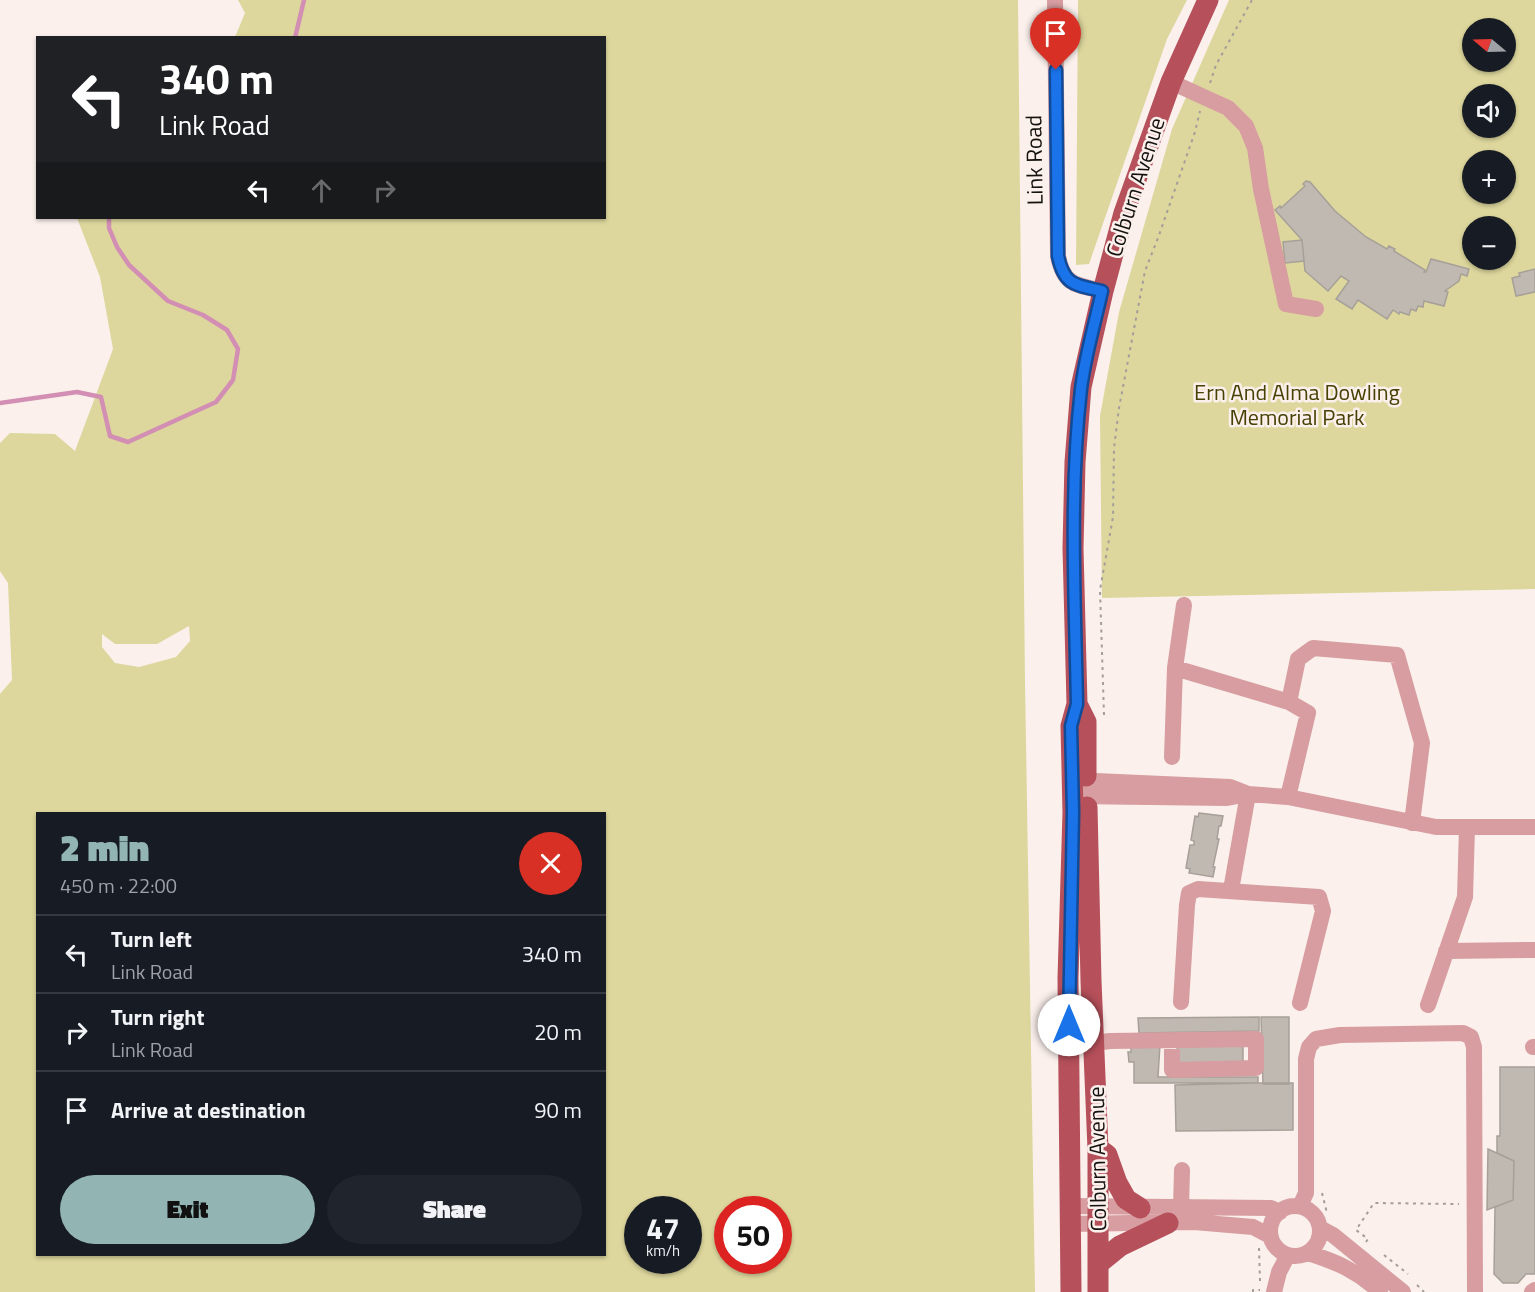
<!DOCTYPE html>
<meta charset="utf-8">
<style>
:root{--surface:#171b24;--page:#20242c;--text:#f1f3f6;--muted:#9ea1a6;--line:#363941;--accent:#92b5b4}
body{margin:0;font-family:"Titillium Web",sans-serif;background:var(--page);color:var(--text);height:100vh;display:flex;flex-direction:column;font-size:22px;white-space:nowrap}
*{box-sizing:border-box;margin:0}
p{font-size:20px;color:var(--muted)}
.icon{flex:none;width:33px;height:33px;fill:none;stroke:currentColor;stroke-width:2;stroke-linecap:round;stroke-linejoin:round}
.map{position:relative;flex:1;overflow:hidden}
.drawer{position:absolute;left:36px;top:812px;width:570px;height:444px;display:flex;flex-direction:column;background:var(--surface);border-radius:0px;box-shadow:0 2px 4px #0004}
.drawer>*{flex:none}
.banner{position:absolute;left:36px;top:36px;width:570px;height:183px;border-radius:0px;box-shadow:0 2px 4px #0004;background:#202124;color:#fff;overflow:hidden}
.needle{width:39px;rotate:289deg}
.buttons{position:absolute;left:1462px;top:18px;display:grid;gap:12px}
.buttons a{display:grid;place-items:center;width:54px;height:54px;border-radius:50%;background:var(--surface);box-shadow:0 2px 4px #0004;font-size:30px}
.speed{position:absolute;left:624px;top:1196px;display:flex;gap:12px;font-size:30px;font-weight:700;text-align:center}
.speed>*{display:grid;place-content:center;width:78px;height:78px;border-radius:50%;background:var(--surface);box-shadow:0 2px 4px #0004;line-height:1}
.speed small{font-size:15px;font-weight:400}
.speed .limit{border:9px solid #d22;background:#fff;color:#111}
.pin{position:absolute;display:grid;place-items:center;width:51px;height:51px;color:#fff;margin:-62px -26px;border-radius:50% 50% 50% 0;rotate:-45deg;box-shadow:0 0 6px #0007}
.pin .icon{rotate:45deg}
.me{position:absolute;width:66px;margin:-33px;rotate:0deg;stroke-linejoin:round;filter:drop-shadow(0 0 4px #0008)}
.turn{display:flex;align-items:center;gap:21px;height:126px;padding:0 24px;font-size:27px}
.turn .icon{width:78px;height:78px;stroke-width:2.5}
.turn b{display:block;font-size:42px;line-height:51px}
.lanes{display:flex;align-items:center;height:57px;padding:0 24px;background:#0003;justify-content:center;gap:30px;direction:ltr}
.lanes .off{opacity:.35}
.round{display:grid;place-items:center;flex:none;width:63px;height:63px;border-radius:32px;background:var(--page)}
.head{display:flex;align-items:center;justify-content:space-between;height:102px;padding:0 24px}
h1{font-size:36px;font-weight:800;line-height:45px;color:var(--accent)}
.action{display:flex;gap:12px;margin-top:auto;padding:12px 24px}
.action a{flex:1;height:69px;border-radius:36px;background:var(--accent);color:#111;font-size:24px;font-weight:800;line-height:69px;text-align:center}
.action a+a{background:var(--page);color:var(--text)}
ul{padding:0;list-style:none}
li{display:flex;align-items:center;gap:18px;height:78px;padding:0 24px;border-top:2px solid var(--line)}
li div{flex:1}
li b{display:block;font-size:22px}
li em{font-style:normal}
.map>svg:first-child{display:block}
</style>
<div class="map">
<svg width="1535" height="1292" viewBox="0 0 1535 1292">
<rect width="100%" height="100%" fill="#fbf0ec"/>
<path fill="#ddd79d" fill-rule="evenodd" d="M238,0H1018L1025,682L1035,1292H0V694L12,680L8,583L0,571V443L10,433L55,434L75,451L113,349L100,277L77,218H604V38L235,37L245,13ZM189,626L190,641L176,657L139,667L115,663L102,647V634L115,644H157ZM38,813H604V1254H38ZM638,1209H688V1260H638ZM728,1209H778V1260H728Z
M1078,0H1187L1167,39L1089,264L1076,265Z
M1229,0H1535V589L1102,598L1100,416L1119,312L1172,129ZM1473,28H1506V62H1473ZM1473,94H1506V128H1473ZM1473,160H1506V194H1473ZM1473,226H1506V260H1473Z"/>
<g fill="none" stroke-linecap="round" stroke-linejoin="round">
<path stroke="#d38eb3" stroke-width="4.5" d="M295,38L304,0
M0,403L77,392L101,397L110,436L128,442L216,402L233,380L238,349L227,330L203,315L168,301L129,265L117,247L109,228V218"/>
</g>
<path fill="#c0b9b2" stroke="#a6a098" stroke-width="1.5" d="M1306,181L1310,182L1335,211L1366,237L1387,249L1389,246L1395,249L1394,251L1425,270L1424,272H1426L1431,259L1469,269L1467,276L1461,274L1459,281L1445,291L1448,292L1444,306L1424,301L1423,307L1418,306L1416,311L1411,309L1409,315L1400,312L1399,314L1393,310L1387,319L1358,300L1352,309L1336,299L1349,281L1341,276L1328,291L1305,271L1302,240L1275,210L1280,206L1281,208L1305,186L1303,184Z
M1302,240L1304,261L1285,263L1283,242Z
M1535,269V292L1516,296L1512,278L1520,276L1519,273Z
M1199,813L1223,816L1221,826H1219L1217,839H1219L1213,867H1215L1213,877L1189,873L1190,869L1186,868L1190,845H1194V841L1191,840L1195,816L1198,817Z
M1259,1017V1031L1139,1033L1138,1018Z
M1261,1017H1289V1084H1263Z
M1160,1044L1158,1077H1258V1083H1134V1062H1129L1128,1052H1131V1046Z
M1243,1044V1063L1178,1064L1177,1045Z
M1500,1067H1535V1274H1526L1518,1283H1503L1494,1274L1495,1207L1513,1200L1514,1161L1497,1153V1136H1500Z
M1258,1083H1293V1130L1176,1131L1175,1085Z
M1488,1149L1514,1161L1513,1200L1487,1210Z"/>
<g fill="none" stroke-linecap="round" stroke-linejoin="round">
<path stroke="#a59d9a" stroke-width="2" stroke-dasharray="3 4.5" stroke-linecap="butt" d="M1210,83L1216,65L1252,0
M1104,715L1100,590L1113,517L1114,448L1119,408L1145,271L1158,238L1195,132L1200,111
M1322,1193L1327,1213
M1366,1242L1368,1239L1356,1230L1374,1203L1459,1204
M1259,1248L1260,1281
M1384,1255L1408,1274
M1417,1285L1424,1292
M1253,1292V1290H1260"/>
<path stroke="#d79da0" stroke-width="16" d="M1055,0L1058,256C1064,286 1076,285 1103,291
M1171,82L1228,108L1246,126L1255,148L1261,189L1286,304L1316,309
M1175,668L1289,702L1308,713L1288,797
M1289,702L1298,659L1313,648L1397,655L1422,743L1412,823
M1172,757L1175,668L1184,605
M1073,780L1230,787L1248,794L1288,797L1436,827H1535
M1073,796L1227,798L1248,794
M1231,890L1248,794
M1446,951L1535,950
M1181,1002L1187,905L1189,893L1198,889L1319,897L1323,911L1300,1003
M1428,1005L1465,897L1467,827
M1094,1043L1110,1041L1256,1039V1068L1172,1070V1040
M1533,1047H1535
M1270 1231a25 25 0 1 1 50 0a25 25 0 1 1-50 0Z
M1070,1206L1271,1208L1280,1212
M1300,1206L1306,1193V1059L1309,1047L1316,1039L1340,1035L1463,1033L1471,1037L1474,1047L1475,1292
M1181,1208L1182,1170
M1070,1224L1194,1222L1253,1227L1270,1236
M1320,1228L1333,1235L1403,1292
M1308,1253C1337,1262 1357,1271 1380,1292
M1274,1292L1279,1272L1288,1255
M1532,1292L1535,1290"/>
<path stroke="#b6505b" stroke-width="21" d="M1077,704L1086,722V776
M1087,807L1091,981L1098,1149V1292
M1099,1149L1107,1155L1117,1183L1126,1199L1140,1208
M1099,1263L1120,1246L1168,1223
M1071,1292L1068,978L1073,812L1071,726L1077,704L1073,548L1075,462L1081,387L1103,291L1124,213L1171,82L1208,0"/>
</g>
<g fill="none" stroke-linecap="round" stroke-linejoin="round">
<defs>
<path id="route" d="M1056,70L1058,256C1064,286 1076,285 1102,291C1095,323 1085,356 1081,389C1069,494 1075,599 1077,704L1071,726L1073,812L1069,1025"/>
</defs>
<use href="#route" stroke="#114b97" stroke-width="15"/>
<use href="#route" stroke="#1a73e8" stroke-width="10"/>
</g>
<g text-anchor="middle" stroke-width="5" stroke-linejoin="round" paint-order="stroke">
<g font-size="22" fill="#14110f" stroke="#fbf0ec">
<text transform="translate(1034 160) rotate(-91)" y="8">Link Road</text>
<text transform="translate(1135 187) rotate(-72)" y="8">Colburn Avenue</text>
<text transform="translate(1097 1159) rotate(-91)" y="8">Colburn Avenue</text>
</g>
<g font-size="22" fill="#484104" stroke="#fbf0ec">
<text x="1297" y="400">Ern And Alma Dowling<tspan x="1297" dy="25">Memorial Park</tspan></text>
</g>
</g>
</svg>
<div class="buttons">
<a><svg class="needle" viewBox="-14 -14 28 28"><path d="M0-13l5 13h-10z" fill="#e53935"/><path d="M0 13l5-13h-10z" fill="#9ea1a6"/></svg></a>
<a><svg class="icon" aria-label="sound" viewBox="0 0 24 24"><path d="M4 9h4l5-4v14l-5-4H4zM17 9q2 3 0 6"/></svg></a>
<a>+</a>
<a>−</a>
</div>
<div class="speed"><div>47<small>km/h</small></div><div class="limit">50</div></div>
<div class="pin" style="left:1056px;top:70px;background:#d93025"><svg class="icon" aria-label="arrive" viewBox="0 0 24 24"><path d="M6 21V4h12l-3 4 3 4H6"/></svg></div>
<svg class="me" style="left:1069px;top:1025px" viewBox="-20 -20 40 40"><circle r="19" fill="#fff"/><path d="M0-13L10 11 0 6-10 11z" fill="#1a73e8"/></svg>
<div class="banner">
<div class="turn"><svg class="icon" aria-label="left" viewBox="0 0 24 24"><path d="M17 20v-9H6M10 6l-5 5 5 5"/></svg><div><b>340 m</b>Link Road</div></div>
<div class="lanes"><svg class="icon" aria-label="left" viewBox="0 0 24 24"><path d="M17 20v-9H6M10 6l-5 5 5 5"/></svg><svg class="icon off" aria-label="ahead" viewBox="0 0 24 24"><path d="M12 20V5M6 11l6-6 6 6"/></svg><svg class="icon off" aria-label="right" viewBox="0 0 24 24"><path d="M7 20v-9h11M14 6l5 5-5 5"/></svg></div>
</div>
<section class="drawer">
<div class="head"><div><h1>2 min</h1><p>450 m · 22:00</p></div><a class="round" style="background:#d93025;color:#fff"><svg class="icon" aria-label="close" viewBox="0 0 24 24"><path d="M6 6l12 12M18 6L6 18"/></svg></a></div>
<ul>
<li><svg class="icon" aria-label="left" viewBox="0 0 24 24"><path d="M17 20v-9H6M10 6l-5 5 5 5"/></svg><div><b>Turn left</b><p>Link Road</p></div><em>340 m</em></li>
<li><svg class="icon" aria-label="right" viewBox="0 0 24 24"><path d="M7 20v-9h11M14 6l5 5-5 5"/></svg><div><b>Turn right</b><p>Link Road</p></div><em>20 m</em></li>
<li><svg class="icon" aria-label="arrive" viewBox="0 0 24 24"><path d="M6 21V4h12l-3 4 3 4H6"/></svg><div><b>Arrive at destination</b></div><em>90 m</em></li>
</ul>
<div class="action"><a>Exit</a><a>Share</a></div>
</section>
</div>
